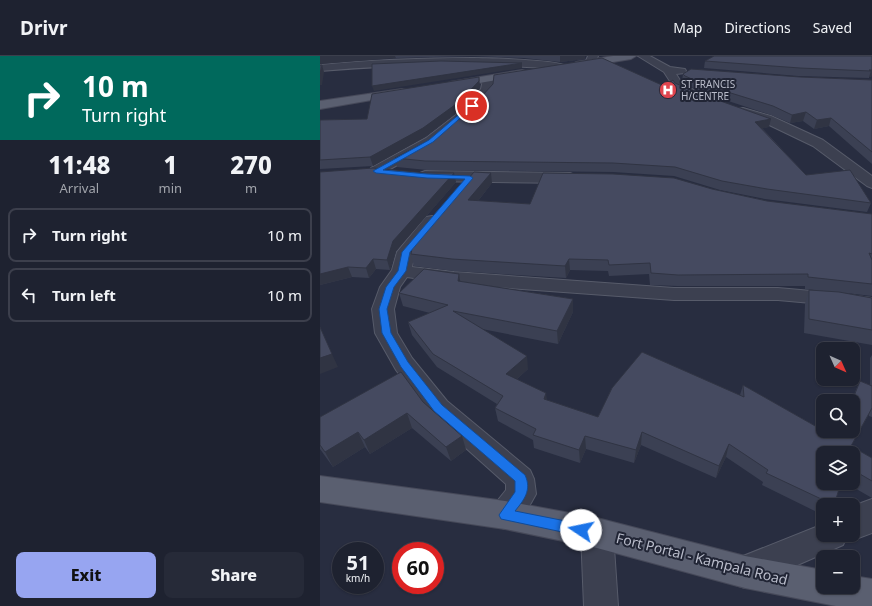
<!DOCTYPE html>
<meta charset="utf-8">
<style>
:root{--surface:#1e2230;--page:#262a38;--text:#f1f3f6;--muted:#a1a4ab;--line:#3c3f4c;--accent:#97a5f1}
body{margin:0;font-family:"Noto Sans",sans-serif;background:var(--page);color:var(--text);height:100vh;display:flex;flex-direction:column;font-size:15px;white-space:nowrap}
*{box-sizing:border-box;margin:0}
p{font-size:13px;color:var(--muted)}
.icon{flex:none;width:22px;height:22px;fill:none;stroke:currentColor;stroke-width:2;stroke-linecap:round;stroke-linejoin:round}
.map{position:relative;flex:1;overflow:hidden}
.sheet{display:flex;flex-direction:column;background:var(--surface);width:320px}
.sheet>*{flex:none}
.hud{background:#00695c;color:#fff;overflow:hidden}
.needle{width:26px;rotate:135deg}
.buttons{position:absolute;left:496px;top:286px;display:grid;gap:8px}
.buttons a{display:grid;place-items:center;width:44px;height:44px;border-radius:8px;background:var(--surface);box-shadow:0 1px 3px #0004,0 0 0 1px var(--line);font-size:20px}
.speed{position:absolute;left:12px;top:486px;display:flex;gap:8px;font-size:20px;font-weight:700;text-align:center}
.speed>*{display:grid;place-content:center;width:52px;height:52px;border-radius:50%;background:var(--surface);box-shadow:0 1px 3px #0004,0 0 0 1px var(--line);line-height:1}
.speed small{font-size:10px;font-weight:400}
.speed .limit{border:6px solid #d22;background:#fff;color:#111}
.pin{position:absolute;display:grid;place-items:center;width:34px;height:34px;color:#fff;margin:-17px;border:2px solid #fff;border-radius:50%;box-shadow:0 1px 4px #0007}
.me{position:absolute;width:44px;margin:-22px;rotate:281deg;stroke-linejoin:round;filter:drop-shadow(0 0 3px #0008)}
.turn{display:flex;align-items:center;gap:14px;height:84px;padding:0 16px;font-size:18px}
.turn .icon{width:52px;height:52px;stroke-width:2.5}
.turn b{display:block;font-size:28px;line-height:34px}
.eta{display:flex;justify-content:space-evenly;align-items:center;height:68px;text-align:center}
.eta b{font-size:24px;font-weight:800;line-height:28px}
.button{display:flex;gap:8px;margin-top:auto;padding:8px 16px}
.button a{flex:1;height:46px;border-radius:8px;background:var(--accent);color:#111;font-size:16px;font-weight:800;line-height:46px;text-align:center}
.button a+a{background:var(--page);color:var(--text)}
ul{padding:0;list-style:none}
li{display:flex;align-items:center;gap:12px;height:54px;margin:0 8px 6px;padding:0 8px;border:2px solid var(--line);border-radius:8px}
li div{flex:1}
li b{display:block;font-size:15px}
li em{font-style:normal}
header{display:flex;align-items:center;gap:24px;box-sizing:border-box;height:56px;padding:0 20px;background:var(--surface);border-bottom:1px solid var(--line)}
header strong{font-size:19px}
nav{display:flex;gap:22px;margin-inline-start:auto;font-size:14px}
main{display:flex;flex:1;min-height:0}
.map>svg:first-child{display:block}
</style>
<header>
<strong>Drivr</strong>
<nav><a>Map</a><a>Directions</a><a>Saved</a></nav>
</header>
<main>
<section class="sheet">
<div class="hud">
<div class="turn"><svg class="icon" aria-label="right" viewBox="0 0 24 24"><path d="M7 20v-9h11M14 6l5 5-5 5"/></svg><div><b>10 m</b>Turn right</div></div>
</div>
<div class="eta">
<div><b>11:48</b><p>Arrival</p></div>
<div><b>1</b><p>min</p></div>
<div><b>270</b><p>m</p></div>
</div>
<ul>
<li><svg class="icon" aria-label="right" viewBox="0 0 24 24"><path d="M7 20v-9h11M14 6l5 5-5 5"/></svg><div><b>Turn right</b></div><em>10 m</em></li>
<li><svg class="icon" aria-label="left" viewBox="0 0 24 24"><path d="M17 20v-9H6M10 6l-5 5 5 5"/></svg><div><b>Turn left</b></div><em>10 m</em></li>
</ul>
<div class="button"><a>Exit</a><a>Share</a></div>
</section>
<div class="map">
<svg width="552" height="550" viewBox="0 0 552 550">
<rect width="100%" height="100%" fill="#282d40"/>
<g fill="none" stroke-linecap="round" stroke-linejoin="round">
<defs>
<path id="minor" d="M268,0H278L274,9H266L265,7Z
M318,0H330L350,11L365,13L366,15L365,17L356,18L363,29L387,40L389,42L387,44H379L355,33L344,16Z
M152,2C167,2 243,4 249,11L244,14C162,6 82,8 0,15V9C51,4 101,2 152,2Z
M168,20L173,23V34L149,61L116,88L61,118L56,119L51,118L49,115L51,112L106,82L141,55L161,33L163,23Z
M423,52L451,60L503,84L552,120V132L547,130L493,90L443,66L419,59L417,56L419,53Z
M105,115L250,117L255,119L258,122L255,125L250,127L105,125L100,123L97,120L100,117Z
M112,160L118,161L121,165L95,197L92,211L134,216L354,232H458L514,237L552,242V256L514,249L458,244H354L134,228L87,221L80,231L74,253L77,277L92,302L127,345L210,414L214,423L216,438L211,447L196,469L185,473L174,469L170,459L174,449L186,434V428L109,359L76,314L55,277L52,253L60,231L72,214L77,196L106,161Z
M552,443V477L533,484L526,482L523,489L425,532L413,528L409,516L413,504L501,469L503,468V479H533V455L541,447Z
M277,462L288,467L293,477L298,550H264L261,477L266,467Z"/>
<path id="major" d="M293,0H316L311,3L256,12L251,9L256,6Z
M202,14L206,15L207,17L206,19L130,32L125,29L130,26Z
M82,33L86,34L88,36L86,38L0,53V45Z
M0,420L185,445L277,462L425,500L503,514V531H533V520L552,523V550H516L425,532L277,492L185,473L0,446Z"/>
</defs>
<use href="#minor" stroke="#575b6a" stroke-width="2"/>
<use href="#major" stroke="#464959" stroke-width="2"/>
<use href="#minor" fill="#3c4050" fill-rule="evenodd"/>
<use href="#major" fill="#5a5f70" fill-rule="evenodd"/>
</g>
<path fill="#3b4053" d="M0,0H265V3L240,6L204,2L152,0L76,2Z
M552,0V20L549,21V22L478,20L384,12L385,5Z
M363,18L480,21L552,24V108L509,70L494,73L483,65L470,67L451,59L387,38L364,28L362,25Z
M355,27L449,71L442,72L486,119L551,147L547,156L445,143L400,134L354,120L293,116L107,114L77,111L75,102Z
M160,29V32L140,54L105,81L53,110L0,113V64L47,63Z
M0,116L134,117L136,126L76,195L70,214L56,213L49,222L32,221L0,229Z
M172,127L158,145L210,148L392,133L447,145L552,158V240L526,237L552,242V289L484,277L485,248L489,234L503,235L485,233V230H357L330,229L329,218L289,220L288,215L250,214L246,222L134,215L94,210L91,198Z
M140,225L253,243V256L238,288L162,273L208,313L197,323L227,344L278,361L420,339L423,329L497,371L533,375V345H531L540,325L550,329V302L552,299V361L549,360V358L531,390L552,402V442L526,427H533V397H503L521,427L513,449H503V459L442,429L443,426L406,401L396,422L321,389L314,407L266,393L260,407L214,392L213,384L178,365L175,352L177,348L117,311L92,279L88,266L110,257L83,250L79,237Z
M103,346L142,380L146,394L131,405L92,372L50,398L45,391L13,411L0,393V361Z"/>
<path fill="#303443" d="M0,0H75L76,2L0,8Z
M240,0H265V3L240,6Z
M202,7V12L54,35L52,30Z
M2,9L4,16L2,29H0V18Z
M549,14H552V20L549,21L551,15Z
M159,21L160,29V32L140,54L105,81L53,110L50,101Z
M486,56L483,65L470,67L472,59Z
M511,62L509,70L494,73L497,64Z
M451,63L449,71L434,74L435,66Z
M134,117L136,126L76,195L70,214L67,204L73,185Z
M171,117L172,127L150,155L148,144Z
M53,203L56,213L49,222L46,212Z
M249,203L250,214L246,222L245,210Z
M28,211L32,221L0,229V218Z
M139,218L141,230L138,225Z
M253,243V256L238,288L237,275Z
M12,298L18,311L0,318V302Z
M207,300L208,313L188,331L186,318Z
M226,337L228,350L224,343Z
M87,357L92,372L50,398L44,384Z
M38,376L45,391L13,411L5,396Z
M322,376L321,389L314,407L316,394Z
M142,380L146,394L131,405L126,391Z
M265,380L266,393L260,407L259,394Z
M409,388L406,401L396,422L399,410Z"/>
<path fill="#454a60" stroke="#303443" d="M394,0H552V14H549L551,15L480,12L385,5Z
M282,2L344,30L353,24L355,27L378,37L451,63L435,66L486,119L530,114L551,147L447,133L402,125L355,111L293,107L105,105L75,102L115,81L149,54L173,28L174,19Z
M121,5L202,7L52,30V8Z
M0,9H2L0,18Z
M371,13L480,21L552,24V96L511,62L497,64L486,56L472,59L453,50L388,30L365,20L363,18Z
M159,21V25L139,46L103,72L50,101L0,104V64L47,63L52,38Z
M53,112L105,117H134L73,185L67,204L53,203L46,212L28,211L0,218V116Z
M154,116L171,117L148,144L210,148L223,117L293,118L354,122L392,133L447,145L552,158V198L549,197L552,204V228L488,221V218L358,219L331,217L330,207L289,209L288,204L249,203L245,210L132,203L91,198L93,187Z
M104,213L139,218L138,225L253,243L237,275L133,255L207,300L186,318L226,337L224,343L278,361L292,332L322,296L424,341L423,329L497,371L503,361V375H533V345H532L540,325L552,330V352L531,390L552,402V425L533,414V397H503V427H521L514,449L446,417L448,414L409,388L399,410L322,376L316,394L265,380L259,394L213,379L216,373L175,352L183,340L113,298L88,266L128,249L79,237Z
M489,234L519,236L552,242V274L489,263Z
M0,271L12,298L0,302Z
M81,316L103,346L142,380L126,391L87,357L44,384L38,376L5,396L0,389V361Z"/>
<path fill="#1a73e8" stroke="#114b97" d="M150,49L154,50L113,86L63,114L107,118L150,120L153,122L90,196L86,215L74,231L67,253L71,277L88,306L122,349L205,419C212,434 204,444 195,455L261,468L266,470L268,474L266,478L261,480L181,463L179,459L195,436V425L114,355L81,311L62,277L59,253L66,231L78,215L82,196L145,123L107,122L56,117L53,115L109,84Z"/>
<defs>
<symbol id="hospital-disc" viewBox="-11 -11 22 22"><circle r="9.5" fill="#e0444e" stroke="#212535"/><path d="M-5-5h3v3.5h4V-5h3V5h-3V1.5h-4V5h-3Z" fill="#fff"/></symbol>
</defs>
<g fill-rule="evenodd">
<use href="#hospital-disc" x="338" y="24" width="20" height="20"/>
</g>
<g text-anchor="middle" stroke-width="4" stroke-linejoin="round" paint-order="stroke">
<g font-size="10" fill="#b9bcca" stroke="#212535" text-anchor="start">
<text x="361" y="32">ST FRANCIS<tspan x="361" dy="12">H/CENTRE</tspan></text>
</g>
<g font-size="14" fill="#b9bcca" stroke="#212535">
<text transform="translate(382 503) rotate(14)" y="5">Fort Portal - Kampala Road</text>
</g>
</g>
</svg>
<div class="buttons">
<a><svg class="needle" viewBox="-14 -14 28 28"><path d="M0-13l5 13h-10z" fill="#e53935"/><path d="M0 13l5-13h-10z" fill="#a1a4ab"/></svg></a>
<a><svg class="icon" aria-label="search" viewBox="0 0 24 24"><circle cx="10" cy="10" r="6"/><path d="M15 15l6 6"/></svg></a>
<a><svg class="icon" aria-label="layers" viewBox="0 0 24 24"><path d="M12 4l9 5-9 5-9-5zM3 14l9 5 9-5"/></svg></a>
<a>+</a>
<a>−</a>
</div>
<div class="speed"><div>51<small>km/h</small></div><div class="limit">60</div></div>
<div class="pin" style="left:152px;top:50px;background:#d93025"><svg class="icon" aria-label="arrive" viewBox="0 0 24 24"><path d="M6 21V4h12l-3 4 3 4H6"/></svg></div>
<svg class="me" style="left:261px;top:474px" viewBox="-20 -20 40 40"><circle r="19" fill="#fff"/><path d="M0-13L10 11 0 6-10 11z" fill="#1a73e8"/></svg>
</div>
</main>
